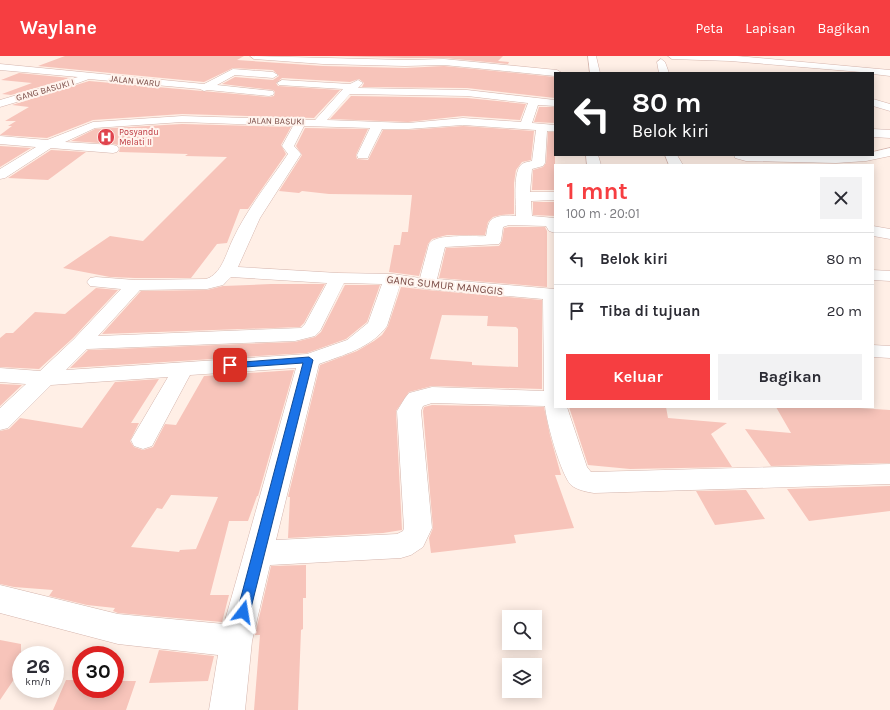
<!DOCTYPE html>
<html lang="id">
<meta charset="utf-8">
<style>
:root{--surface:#fff;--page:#f2f2f3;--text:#2b2b33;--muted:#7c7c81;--line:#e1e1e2;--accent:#f63e41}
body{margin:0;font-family:Karla,sans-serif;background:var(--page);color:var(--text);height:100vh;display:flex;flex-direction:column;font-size:15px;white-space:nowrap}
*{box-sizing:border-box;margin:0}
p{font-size:13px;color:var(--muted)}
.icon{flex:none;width:22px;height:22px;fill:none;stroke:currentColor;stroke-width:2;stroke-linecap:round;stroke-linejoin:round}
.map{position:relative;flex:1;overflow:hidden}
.panel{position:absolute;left:554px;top:108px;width:320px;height:244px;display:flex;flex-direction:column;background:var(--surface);border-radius:0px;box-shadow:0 2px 10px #0003}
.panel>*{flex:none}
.hud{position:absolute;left:554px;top:16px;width:320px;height:84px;border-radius:0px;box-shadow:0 2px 10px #0003;background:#202124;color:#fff;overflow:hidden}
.fabs{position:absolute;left:502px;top:554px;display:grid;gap:8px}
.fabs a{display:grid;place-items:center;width:40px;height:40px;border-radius:0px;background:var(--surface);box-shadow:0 2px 10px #0003;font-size:20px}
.speed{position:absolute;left:12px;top:590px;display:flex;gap:8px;font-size:20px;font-weight:700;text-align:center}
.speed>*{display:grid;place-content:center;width:52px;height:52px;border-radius:50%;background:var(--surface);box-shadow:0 2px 10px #0003;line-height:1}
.speed small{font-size:10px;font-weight:400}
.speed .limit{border:6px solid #d22;background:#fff;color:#111}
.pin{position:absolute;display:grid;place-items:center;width:34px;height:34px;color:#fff;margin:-17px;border-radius:8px;box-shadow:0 2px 6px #0006}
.me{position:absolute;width:44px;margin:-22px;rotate:14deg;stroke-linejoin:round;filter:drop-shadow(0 0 3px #0008)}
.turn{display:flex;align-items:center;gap:14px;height:84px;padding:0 12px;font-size:18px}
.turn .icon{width:52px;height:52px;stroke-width:2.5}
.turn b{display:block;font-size:28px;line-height:34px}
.round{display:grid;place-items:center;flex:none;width:42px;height:42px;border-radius:0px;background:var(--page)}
.headline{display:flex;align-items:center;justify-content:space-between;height:68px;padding:0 12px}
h1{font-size:24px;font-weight:700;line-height:30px;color:var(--accent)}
.action{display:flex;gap:8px;margin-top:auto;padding:8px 12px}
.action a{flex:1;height:46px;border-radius:0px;background:var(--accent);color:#fff;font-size:16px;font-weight:700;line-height:46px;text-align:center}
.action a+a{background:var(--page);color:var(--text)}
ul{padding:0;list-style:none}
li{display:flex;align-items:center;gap:12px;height:52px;padding:0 12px;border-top:1px solid var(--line)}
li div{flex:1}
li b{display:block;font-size:15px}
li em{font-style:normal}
header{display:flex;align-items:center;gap:24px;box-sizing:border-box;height:56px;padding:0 20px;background:var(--accent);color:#fff}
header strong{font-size:19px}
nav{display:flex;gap:22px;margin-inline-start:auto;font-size:14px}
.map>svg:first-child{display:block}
</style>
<header>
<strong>Waylane</strong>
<nav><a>Peta</a><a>Lapisan</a><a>Bagikan</a></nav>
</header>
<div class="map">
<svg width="890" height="654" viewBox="0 0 890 654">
<rect width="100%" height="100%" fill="#ffefe6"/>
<path fill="#f7c4ba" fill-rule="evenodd" d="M65,0H244L237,4L323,10L405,12L444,10L555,21V42L467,32L362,31L364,27L359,23L350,26L282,22L276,27L278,30L340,34L314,62L182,58L93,64L47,82L0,79L12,70H8L16,65H5L29,51L12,49L89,25L269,41L274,40L275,36L273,34L222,28L235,21L273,24L279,20L273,14L233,12L204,26L38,10Z
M335,0H503L498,5L509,6L508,8L444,2H405Z
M19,17L70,22L11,39L2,38L32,27L1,24Z
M351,40L467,42L526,48L520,64L463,60L408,66L330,63Z
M539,51H555V67L534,66Z
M182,68L291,71L281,89L286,98L248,153H240L227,187L217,188L191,222H135L110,221L63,212L110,180L143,185L227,101L185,100L188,98L119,96L120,92L118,89L113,88L71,85L95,73Z
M463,70L534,75L531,104L522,106L516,114L514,127V158L501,159L493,161L488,166L485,179H447L432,183L428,188L419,220L389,216L394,189H400L402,176H408L412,139L329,138L302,135L299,137L279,135L302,99L296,90L305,72L368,73L356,99L357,103L368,104L383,74H408Z
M548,76H555V134H532L533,114L543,111L546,107Z
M0,90L31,92L0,111Z
M51,94L86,96L48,124L8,122Z
M533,146H555V160L533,159Z
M509,171H545L547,175V231L439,222L446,192L499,190L502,185L504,172Z
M271,228H325L304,267L300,271L102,278L141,235L207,234L223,230Z
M345,229H380L367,266L346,283L307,297L70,312L88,294L295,286L315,281L321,276Z
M401,231L427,234L542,244V333L432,330L409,336L396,355L402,474L383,477L288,482L290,441H288L320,309L357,295L374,285L382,279L388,270ZM442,259L488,260L487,270L516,271L518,273V311L472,309V306L430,303Z
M96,232L118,234L73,282L39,313L0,311V282L6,277H13L35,256L65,258Z
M294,314L258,440H257L248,465H229L210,539H229L222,566L118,557L113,555L115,552L87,549L49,540L53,534L14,531L0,528V375L9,373L20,362L82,372L115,326L159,323L131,367H139L130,385L134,391L143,394L153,391L165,368L176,369L204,320ZM171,439L218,441L196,493L180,494L179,496L131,491L157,452L162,453Z
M0,328L22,329L0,350Z
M432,349L544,351L550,379L561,419H555L574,472L514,479L516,487L431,497L429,482L433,472L423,355L424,351Z
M569,351H666L668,362L727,367L711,378L732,411L630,413L588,409Z
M776,351H843L890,354V407L771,410L745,373L791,377Z
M890,430V455L809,465L787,433Z
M746,434L765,463L715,469L696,435Z
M306,509V542H303V573L301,574L298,654H254L260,579H255L271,510Z
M0,584L21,588V613L0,644Z
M159,594L214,600L208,625L149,627Z
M66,624H81V633H115V625H136L126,654H53Z"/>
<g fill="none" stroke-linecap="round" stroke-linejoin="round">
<defs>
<path id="street" d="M250,0L405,4L444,3L557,14L562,17H555V20L444,9L405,10L323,8L254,3Z
M588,0H596L600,17H590Z
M668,0H737L890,14V20L873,18V17L730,5L672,3Z
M661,3L665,6L669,17H659L657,6Z
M0,8L204,28L233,13L273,16L278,19L273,22L235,19L217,29L273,35L274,37L273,39L269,40L208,34L204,35L200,33L89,23L67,31L0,51V44L78,21L0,14Z
M282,24L350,28L358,24L363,27L358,32L467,34L555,44V50L538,49L532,67L555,69V75H547L545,107L543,110L532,113L530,136H555V144L531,145L532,160L555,162V177L549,175L546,170L509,169L503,171L501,185L499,188L445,191L437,223L555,233V351H567L587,411L591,416L890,408V428L594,437C587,436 577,434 571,429C561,419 546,365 545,350L432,347L423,350L421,355L432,472L423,491L411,499L401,502L270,509L252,585L245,654H209L218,599L118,588L0,557V529L118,558L224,568L296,312L190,319L152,390L143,393L134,390L131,384L168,321L51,329L8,372L0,374V352L26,328L0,326V312L40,315L74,283L121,233L90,230L87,226L90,222L96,221L135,224L206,223C222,218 226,197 233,183C247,153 269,126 288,98L282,90L293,70L182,66L95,72L65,86L113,89L117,90L119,93L117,96L113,97L51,92L5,122L0,123V113L36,91L0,88V80L47,84L93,66L182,60L315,64L343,33L279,29L277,27ZM350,38L467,40L528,47L521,66L463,62L408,67L327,64ZM463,69L536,74L532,105C528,106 523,106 520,110C513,119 516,148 516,160C509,159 492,159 489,167C487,171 487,176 486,180C473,181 436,177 429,188L420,222L393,218L338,217L238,211L260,162L301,98L294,90L304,70L370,72L357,99L358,102H368L369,99L382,73H408ZM231,221L327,227L305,268L301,272L98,280L140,234L207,233L223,229ZM344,227L382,228L368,267L347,284L307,298L66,314L87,293L295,285L315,280L320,275ZM400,229L427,233L543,243L544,335L432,331L409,337L405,342L397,355L404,472L403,475L397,478L276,484L319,308C343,299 371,292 387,270Z
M873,43L890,48V55L873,50Z
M873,73L890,74V82L873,81Z
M890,92V100L866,105L836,107L746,105L735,102L734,99H873V96Z
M586,99H598L601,109H587Z
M665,99H677L683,109H669Z
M873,170L890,173V183L873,180Z
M873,214L890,215V225L873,224Z
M873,289L890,290V302L873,301Z"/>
</defs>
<use href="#street" stroke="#d5b5ad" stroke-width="1"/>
<use href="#street" fill="#fff" fill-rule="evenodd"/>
</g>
<path fill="#1a73e8" stroke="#114b97" d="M309,301L313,304L250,556L248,560L243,562L239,560L237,556L303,307L230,312L226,309L230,307Z"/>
<defs>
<symbol id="hospital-disc" viewBox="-11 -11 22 22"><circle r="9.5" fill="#e0444e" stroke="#fff4ee"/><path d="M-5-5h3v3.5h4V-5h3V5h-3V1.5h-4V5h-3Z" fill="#fff"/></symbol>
</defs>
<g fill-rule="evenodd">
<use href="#hospital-disc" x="96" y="71" width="20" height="20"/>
</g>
<g text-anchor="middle" stroke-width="4" stroke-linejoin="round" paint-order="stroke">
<g font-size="9" fill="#7b4d47" stroke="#fff4ee">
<text transform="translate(135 25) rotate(6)" y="3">JALAN WARU</text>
<text transform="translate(45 34) rotate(-16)" y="3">GANG BASUKI I</text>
<text transform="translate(276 65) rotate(1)" y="3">JALAN BASUKI</text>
</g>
<g font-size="9" fill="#be3a42" stroke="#fff4ee" text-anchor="start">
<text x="119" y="79">Posyandu<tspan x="119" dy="10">Melati II</tspan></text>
</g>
<g font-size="11" fill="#7b4d47" stroke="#fff4ee">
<text transform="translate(445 229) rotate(6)" y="4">GANG SUMUR MANGGIS</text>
</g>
</g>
</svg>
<div class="fabs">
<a><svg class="icon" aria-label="search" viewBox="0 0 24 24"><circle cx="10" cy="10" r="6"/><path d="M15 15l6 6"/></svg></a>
<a><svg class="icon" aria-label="layers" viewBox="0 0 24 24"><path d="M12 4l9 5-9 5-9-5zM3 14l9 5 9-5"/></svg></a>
</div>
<div class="speed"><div>26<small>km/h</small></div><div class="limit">30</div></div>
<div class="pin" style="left:230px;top:309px;background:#d93025"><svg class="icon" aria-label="arrive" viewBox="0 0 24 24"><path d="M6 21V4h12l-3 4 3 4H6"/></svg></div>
<svg class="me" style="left:243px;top:556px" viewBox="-20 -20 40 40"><path d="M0-17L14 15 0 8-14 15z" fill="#1a73e8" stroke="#fff" stroke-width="4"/></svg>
<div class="hud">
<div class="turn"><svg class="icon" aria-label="left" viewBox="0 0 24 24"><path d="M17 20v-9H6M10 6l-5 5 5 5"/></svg><div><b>80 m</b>Belok kiri</div></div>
</div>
<section class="panel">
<div class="headline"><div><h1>1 mnt</h1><p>100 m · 20:01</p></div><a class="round"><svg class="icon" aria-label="close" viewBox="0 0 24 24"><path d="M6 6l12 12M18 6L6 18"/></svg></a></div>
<ul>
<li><svg class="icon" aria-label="left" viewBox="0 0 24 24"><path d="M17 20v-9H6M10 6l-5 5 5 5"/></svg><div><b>Belok kiri</b></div><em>80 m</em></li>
<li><svg class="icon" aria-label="arrive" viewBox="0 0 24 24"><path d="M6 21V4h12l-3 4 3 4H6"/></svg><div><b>Tiba di tujuan</b></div><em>20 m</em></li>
</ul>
<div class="action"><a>Keluar</a><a>Bagikan</a></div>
</section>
</div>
